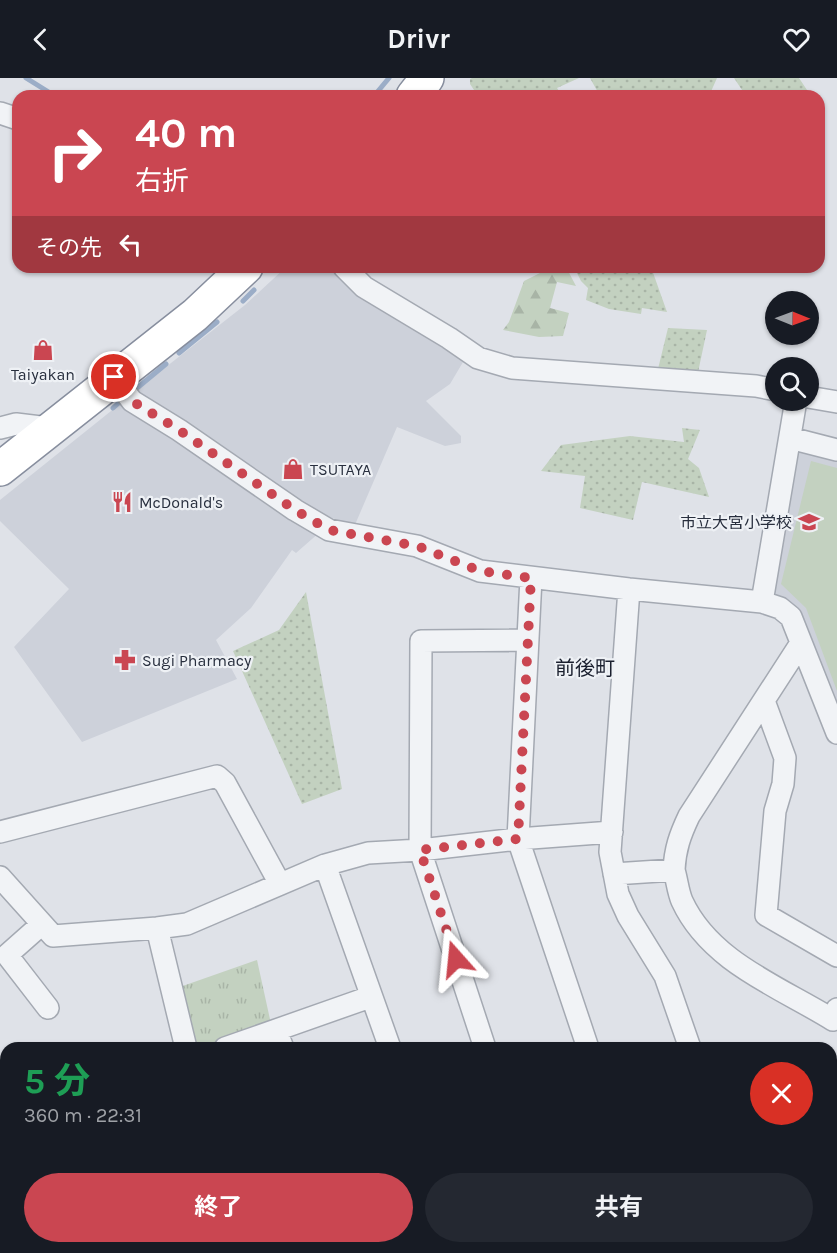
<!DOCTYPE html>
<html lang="ja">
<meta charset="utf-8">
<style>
:root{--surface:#171b24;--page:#242831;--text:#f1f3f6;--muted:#9ea1a6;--accent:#ca4651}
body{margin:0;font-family:Karla,"Noto Sans JP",sans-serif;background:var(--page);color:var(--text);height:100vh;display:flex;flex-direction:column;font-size:22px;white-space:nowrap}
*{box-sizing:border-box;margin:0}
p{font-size:20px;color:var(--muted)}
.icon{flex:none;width:33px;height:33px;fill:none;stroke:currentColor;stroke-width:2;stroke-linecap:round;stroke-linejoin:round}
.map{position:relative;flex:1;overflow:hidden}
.side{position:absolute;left:0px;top:964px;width:837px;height:212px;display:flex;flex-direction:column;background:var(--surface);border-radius:18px 18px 0 0;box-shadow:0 2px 4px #0004}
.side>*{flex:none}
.top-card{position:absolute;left:12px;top:12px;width:813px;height:183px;border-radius:18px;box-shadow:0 2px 4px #0004;background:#ca4651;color:#fff;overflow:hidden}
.needle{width:39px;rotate:91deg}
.buttons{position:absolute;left:765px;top:213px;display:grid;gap:12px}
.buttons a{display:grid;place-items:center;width:54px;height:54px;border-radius:50%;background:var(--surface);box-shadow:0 2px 4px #0004;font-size:30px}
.pin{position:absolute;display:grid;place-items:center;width:51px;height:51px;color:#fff;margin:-26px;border:3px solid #fff;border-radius:50%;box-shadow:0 2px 6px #0007}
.me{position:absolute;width:66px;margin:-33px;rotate:342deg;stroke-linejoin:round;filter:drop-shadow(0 0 4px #0008)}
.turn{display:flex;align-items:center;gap:21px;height:126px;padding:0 24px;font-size:27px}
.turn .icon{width:78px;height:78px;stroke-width:2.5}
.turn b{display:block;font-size:42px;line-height:51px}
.then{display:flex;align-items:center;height:57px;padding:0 24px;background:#0003;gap:12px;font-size:22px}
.round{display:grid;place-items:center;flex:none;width:63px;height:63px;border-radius:32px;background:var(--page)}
.headline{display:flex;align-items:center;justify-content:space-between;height:102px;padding:0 24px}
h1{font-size:36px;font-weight:700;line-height:45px;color:#1e9e55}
.button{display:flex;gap:12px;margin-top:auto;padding:12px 24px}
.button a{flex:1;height:69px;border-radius:36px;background:var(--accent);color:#fff;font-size:24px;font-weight:700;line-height:69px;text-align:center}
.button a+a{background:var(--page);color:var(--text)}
header{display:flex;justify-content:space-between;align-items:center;height:78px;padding:0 24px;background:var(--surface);font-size:27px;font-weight:700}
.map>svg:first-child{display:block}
</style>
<header><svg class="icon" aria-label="back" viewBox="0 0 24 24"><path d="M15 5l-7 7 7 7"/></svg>Drivr<svg class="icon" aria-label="heart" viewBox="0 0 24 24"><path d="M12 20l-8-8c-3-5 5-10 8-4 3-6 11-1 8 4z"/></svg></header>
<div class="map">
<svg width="837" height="1175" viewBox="0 0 837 1175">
<defs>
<pattern id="grass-dots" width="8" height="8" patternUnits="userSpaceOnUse" patternTransform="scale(1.5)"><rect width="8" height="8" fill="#c3d1c0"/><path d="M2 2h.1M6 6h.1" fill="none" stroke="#a8b4a6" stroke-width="1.8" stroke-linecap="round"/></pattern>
<pattern id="forest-firs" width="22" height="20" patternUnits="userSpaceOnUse" patternTransform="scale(1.5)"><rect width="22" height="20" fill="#c3d1c0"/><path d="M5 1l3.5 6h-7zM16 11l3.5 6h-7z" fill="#a8b4a6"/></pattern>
<pattern id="park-tufts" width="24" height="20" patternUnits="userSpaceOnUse" patternTransform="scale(1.5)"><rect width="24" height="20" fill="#c3d1c0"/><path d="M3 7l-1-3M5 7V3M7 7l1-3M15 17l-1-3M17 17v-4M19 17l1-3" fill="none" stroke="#a8b4a6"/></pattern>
</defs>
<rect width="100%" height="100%" fill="#dfe2e8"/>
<path fill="#cdd1da" d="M286,189H333L361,216L466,279L450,306L426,323L461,358V365L445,368L397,349L354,449L306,429L134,314L245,227Z
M121,325L320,454L296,475L292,472L251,530L216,562L237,601L82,664L14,569L69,511L0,443V422Z
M806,370L837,379V634L793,533L769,510L794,376Z"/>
<path fill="url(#grass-dots)" d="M472,0H579L557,10L562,18H478L470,6V1Z
M590,0H717L709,18H600Z
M734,0H799L811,18H746Z
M574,189H651L667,234L642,230L641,236L609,231L586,222L588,210L581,203Z
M668,250L707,252L697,299L657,295Z
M682,350L700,352L688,381L699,390L709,419L642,404L633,442L580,430L585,398L541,393L561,367L630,358L684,364Z
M306,514L342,711L302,726L233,573L279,552Z"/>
<path fill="url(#forest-firs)" d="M552,189H566L576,208L557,204L550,230L569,235L563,258L539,259L503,252L509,244L524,203Z"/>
<path fill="url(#park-tufts)" d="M257,882L271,946L200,970L192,969L177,910Z"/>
<path fill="#c3d1c0" d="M811,383L837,390V613L806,530L781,506Z"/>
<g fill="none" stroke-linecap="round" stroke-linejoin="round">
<path stroke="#9badc7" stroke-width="5" d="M26,0L55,18
M374,18L389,0
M278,190L279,189
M243,223L254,212
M179,275L217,244
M137,310L166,286
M113,330L122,322"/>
<defs>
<path id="minor" d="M0,35L18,41
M344,189L364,209L449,260L478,280L512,290L756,308L776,312
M114,299L132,323L179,352L295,432L329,452L417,468L480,493L629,511L762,524L780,530L791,539L837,655
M808,319L837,324
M0,350L16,346L49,350
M790,360L837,372
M531,500L518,761L588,970
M629,511L610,774L618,816L628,838L665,898L690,970
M762,524L796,322
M764,623L785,680L783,706L775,733L766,837L837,878
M0,754L217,698L225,705L280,806
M325,787L390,970
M674,792C675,771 680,757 689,738L801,565
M614,796L674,792C677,802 678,814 682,823C710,884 780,909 833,942L837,931
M0,799L53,858L157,850L187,846L325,787L368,775L420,772L518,761L612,754
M42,846L7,877L48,930
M157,850L186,970
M276,952L283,970
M225,970L370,919
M485,970L420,772L421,563L528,562
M831,1019L837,1018
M75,1170L77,1175
M185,1170L187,1175
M554,1170L555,1175
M657,1170L659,1175
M757,1170L759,1175
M238,1175L244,1170
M425,1175L431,1170"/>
<path id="trunk" d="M413,18L427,0
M0,391L195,237L246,189"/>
</defs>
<use href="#minor" stroke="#a4a9b2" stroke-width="24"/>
<use href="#trunk" stroke="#878e9e" stroke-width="36"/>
<use href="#minor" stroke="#f1f3f6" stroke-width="21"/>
<use href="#trunk" stroke="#fff" stroke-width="33"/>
</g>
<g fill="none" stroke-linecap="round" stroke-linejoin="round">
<path stroke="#ca4651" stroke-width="10" stroke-dasharray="0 18" d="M114,299L132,323L179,352L295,432L329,452L417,468L480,493L531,500L518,761L420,772L456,881"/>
</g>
<defs>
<symbol id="shop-bare" viewBox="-9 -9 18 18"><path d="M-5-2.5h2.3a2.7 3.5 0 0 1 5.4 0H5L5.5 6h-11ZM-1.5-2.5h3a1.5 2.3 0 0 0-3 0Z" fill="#ca4651" stroke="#eef1f5" stroke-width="2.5" paint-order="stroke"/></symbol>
<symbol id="restaurant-bare" viewBox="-9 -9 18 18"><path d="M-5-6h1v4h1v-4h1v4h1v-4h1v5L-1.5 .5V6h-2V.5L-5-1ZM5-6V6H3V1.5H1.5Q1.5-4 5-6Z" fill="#ca4651" stroke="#eef1f5" stroke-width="2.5" paint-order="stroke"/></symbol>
<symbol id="school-bare" viewBox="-9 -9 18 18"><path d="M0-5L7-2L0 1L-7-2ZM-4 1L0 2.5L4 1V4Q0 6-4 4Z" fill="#ca4651" stroke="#eef1f5" stroke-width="2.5" paint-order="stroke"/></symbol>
<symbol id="pharmacy-bare" viewBox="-9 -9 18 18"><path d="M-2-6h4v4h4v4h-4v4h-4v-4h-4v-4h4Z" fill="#ca4651" stroke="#eef1f5" stroke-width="2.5" paint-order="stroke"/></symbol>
</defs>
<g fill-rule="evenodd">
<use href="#shop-bare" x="28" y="257" width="30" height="30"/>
<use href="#shop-bare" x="278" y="376" width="30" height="30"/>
<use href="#restaurant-bare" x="107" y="409" width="30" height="30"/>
<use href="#school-bare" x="794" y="429" width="30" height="30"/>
<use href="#pharmacy-bare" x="110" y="567" width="30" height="30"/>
</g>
<g text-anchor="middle" stroke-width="4.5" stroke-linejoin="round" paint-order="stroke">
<g font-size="16" fill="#282f3e" stroke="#eef1f5" text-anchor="start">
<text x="43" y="302" text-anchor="middle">Taiyakan</text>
<text x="310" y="397">TSUTAYA</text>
<text x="139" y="430">McDonald's</text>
<text x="792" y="450" text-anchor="end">市立大宮小学校</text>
<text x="142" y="588">Sugi Pharmacy</text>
</g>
<g font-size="20" fill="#1b202f" stroke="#eef1f5">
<text x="585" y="597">前後町</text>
</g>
</g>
</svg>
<div class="buttons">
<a><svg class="needle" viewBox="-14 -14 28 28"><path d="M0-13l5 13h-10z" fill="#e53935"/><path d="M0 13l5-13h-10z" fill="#9ea1a6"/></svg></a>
<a><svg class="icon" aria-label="search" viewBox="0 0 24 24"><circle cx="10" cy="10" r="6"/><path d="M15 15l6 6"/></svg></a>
</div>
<div class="pin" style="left:114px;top:299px;background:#d93025"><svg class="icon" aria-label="arrive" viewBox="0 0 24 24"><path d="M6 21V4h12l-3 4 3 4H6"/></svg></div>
<svg class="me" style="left:456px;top:881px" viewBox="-20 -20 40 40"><path d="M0-17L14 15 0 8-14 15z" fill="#ca4651" stroke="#fff" stroke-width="4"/></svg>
<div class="top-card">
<div class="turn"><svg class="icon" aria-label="right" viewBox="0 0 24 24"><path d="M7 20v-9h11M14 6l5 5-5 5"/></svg><div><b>40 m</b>右折</div></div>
<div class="then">その先<svg class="icon" aria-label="left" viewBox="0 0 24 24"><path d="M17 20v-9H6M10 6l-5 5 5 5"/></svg></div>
</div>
<section class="side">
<div class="headline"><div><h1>5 分</h1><p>360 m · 22:31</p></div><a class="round" style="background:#d93025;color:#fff"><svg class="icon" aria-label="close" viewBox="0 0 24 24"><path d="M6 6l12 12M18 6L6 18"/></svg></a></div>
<div class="button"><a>終了</a><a>共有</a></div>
</section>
</div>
